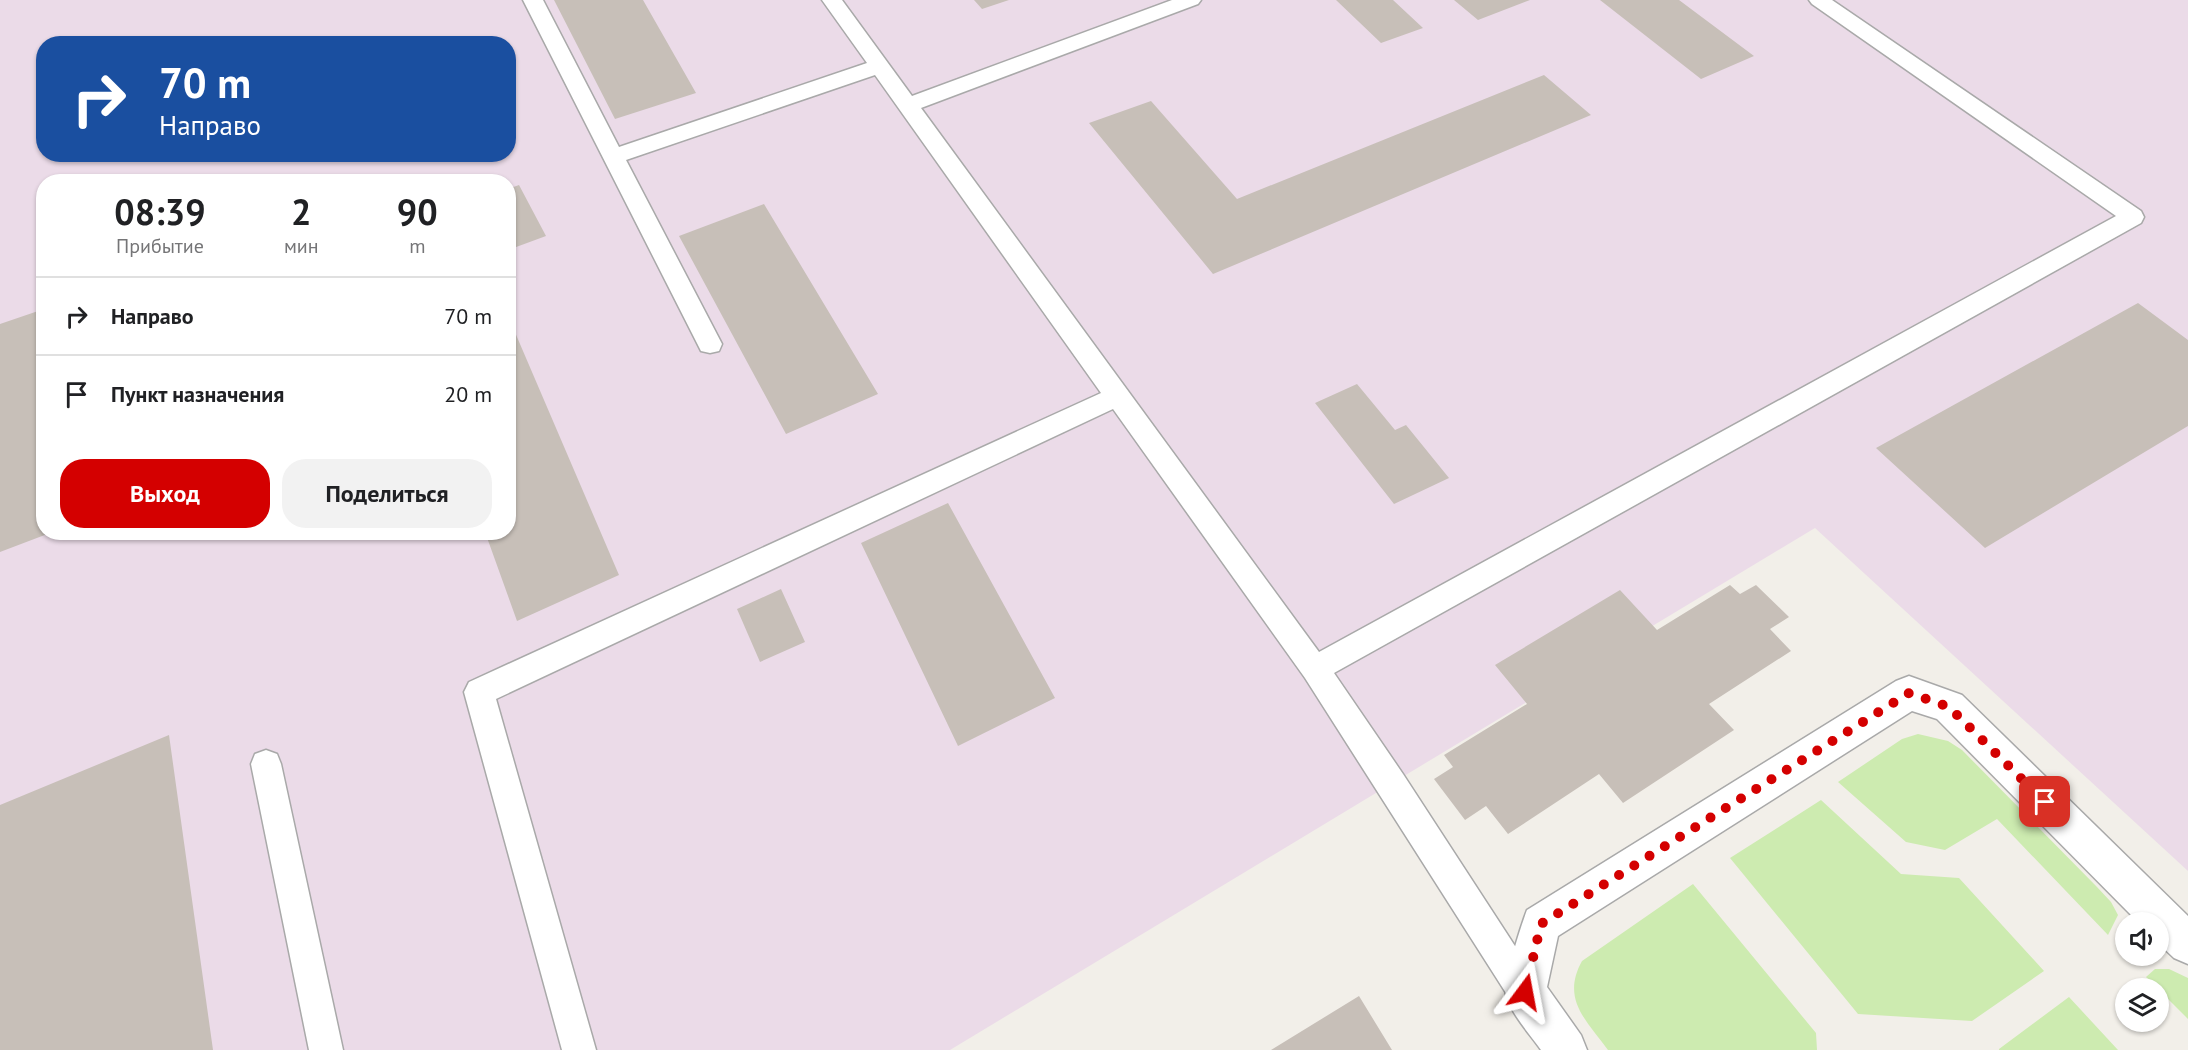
<!DOCTYPE html>
<html lang="ru">
<meta charset="utf-8">
<style>
:root{--surface:#fff;--page:#f2f2f2;--text:#202124;--muted:#757577;--line:#e0e0e0;--accent:#d40000}
body{margin:0;font-family:"PT Sans",sans-serif;background:var(--page);color:var(--text);height:100vh;display:flex;flex-direction:column;font-size:22px;white-space:nowrap}
*{box-sizing:border-box;margin:0}
p{font-size:20px;color:var(--muted)}
.icon{flex:none;width:33px;height:33px;fill:none;stroke:currentColor;stroke-width:2;stroke-linecap:round;stroke-linejoin:round}
.map{position:relative;flex:1;overflow:hidden}
.details{position:absolute;left:36px;top:174px;width:480px;height:366px;display:flex;flex-direction:column;background:var(--surface);border-radius:24px;box-shadow:0 2px 4px #0004}
.details>*{flex:none}
.banner{position:absolute;left:36px;top:36px;width:480px;height:126px;border-radius:24px;box-shadow:0 2px 4px #0004;background:#1a4fa0;color:#fff;overflow:hidden}
.fabs{position:absolute;left:2115px;top:912px;display:grid;gap:12px}
.fabs a{display:grid;place-items:center;width:54px;height:54px;border-radius:50%;background:var(--surface);box-shadow:0 2px 4px #0004;font-size:30px}
.pin{position:absolute;display:grid;place-items:center;width:51px;height:51px;color:#fff;margin:-26px;border-radius:12px;box-shadow:0 3px 9px #0006}
.me{position:absolute;width:66px;margin:-33px;rotate:13deg;stroke-linejoin:round;filter:drop-shadow(0 0 4px #0008)}
.turn{display:flex;align-items:center;gap:21px;height:126px;padding:0 24px;font-size:27px}
.turn .icon{width:78px;height:78px;stroke-width:2.5}
.turn b{display:block;font-size:42px;line-height:51px}
.eta{display:flex;justify-content:space-evenly;align-items:center;height:102px;text-align:center}
.eta b{font-size:36px;font-weight:700;line-height:42px}
.button{display:flex;gap:12px;margin-top:auto;padding:12px 24px}
.button a{flex:1;height:69px;border-radius:24px;background:var(--accent);color:#fff;font-size:24px;font-weight:700;line-height:69px;text-align:center}
.button a+a{background:var(--page);color:var(--text)}
ul{padding:0;list-style:none}
li{display:flex;align-items:center;gap:18px;height:78px;padding:0 24px;border-top:2px solid var(--line)}
li div{flex:1}
li b{display:block;font-size:22px}
li em{font-style:normal}
.map>svg:first-child{display:block}
</style>
<div class="map">
<svg width="2188" height="1050" viewBox="0 0 2188 1050">
<rect width="100%" height="100%" fill="#f2efe9"/>
<path fill="#ebdbe8" fill-rule="evenodd" d="M0,0H2188V871L1815,528L950,1050H0ZM44,44H508V154H44ZM44,182H508V532H44Z"/>
<path fill="#cdebb0" d="M1918,734L1948,741L1962,750L2097,887L2111,902L2118,915L2108,935L1997,819L1945,850L1906,842L1838,782L1902,739Z
M1821,800L1901,874L1959,878L2044,971L1972,1021L1858,1014L1730,858Z
M1693,884L1816,1033L1817,1050H1608C1586,1020 1561,999 1582,961Z
M2155,969H2169L2188,978V1019L2146,977Z
M2069,997L2118,1050H1999V1049Z"/>
<path fill="#c7bfb8" d="M554,0H643L696,93L615,119Z
M974,0H1009L982,9Z
M1336,0H1393L1423,28L1381,43Z
M1454,0H1530L1478,20Z
M1600,0H1679L1754,56L1701,79Z
M1544,75L1591,115L1213,274L1089,123L1151,101L1237,199Z
M519,185L546,236L508,250V189Z
M764,204L878,394L786,434L679,236Z
M2138,303L2188,340V426L1985,548L1876,448Z
M44,309V532L50,533L0,552V324Z
M508,316L619,575L517,621L485,532H508Z
M1357,384L1395,430L1406,425L1449,478L1394,504L1315,403Z
M948,503L1055,698L958,746L861,543Z
M1730,585L1740,594L1756,585L1789,617L1770,629L1791,651L1709,704L1734,730L1623,803L1599,774L1508,834L1486,806L1465,820L1434,779L1453,767L1444,755L1527,704L1495,665L1620,590L1657,630Z
M781,589L805,642L760,662L737,609Z
M169,735L213,1050H0V805Z
M1359,996L1392,1050H1271Z"/>
<g fill="none" stroke-linecap="round" stroke-linejoin="round">
<defs>
<path id="service" d="M523,0H543L619,147L867,63L822,0H842L912,96L1172,0H1201L1198,4L921,108L1319,652L2116,216L1812,4L1809,0H1832L2141,211L2144,217L2141,223L1334,673L1403,774L1537,980L1542,992L1537,1004L1525,1009L1513,1004L1305,678L1113,409L496,699L596,1050H562L464,692L469,682L1101,393L875,75L626,160L722,344L719,351L710,353L701,351Z
M266,750L277,754L281,764L343,1050H309L251,764L255,754Z"/>
<path id="minor" d="M1909,676L1962,695L2188,916V964L2174,958L2158,943V922H2138L1937,719L1912,711L1558,936L1547,987L1581,1035L1587,1050H1541C1529,1033 1512,1015 1506,995C1502,984 1522,923 1527,910L1896,681Z"/>
</defs>
<use href="#service" stroke="#a9a9a9" stroke-width="3"/>
<use href="#minor" stroke="#a9a9a9" stroke-width="3"/>
<use href="#service" fill="#fff" fill-rule="evenodd"/>
<use href="#minor" fill="#fff" fill-rule="evenodd"/>
</g>
<g fill="none" stroke-linecap="round" stroke-linejoin="round">
<path stroke="#d40000" stroke-width="10" stroke-dasharray="0 18" d="M1525,992L1541,924L1909,693L1949,707L2045,802"/>
</g>
</svg>
<div class="fabs">
<a><svg class="icon" aria-label="sound" viewBox="0 0 24 24"><path d="M4 9h4l5-4v14l-5-4H4zM17 9q2 3 0 6"/></svg></a>
<a><svg class="icon" aria-label="layers" viewBox="0 0 24 24"><path d="M12 4l9 5-9 5-9-5zM3 14l9 5 9-5"/></svg></a>
</div>
<div class="pin" style="left:2045px;top:802px;background:#d93025"><svg class="icon" aria-label="arrive" viewBox="0 0 24 24"><path d="M6 21V4h12l-3 4 3 4H6"/></svg></div>
<svg class="me" style="left:1525px;top:992px" viewBox="-20 -20 40 40"><path d="M0-17L14 15 0 8-14 15z" fill="#d40000" stroke="#fff" stroke-width="4"/></svg>
<div class="banner">
<div class="turn"><svg class="icon" aria-label="right" viewBox="0 0 24 24"><path d="M7 20v-9h11M14 6l5 5-5 5"/></svg><div><b>70 m</b>Направо</div></div>
</div>
<section class="details">
<div class="eta">
<div><b>08:39</b><p>Прибытие</p></div>
<div><b>2</b><p>мин</p></div>
<div><b>90</b><p>m</p></div>
</div>
<ul>
<li><svg class="icon" aria-label="right" viewBox="0 0 24 24"><path d="M7 20v-9h11M14 6l5 5-5 5"/></svg><div><b>Направо</b></div><em>70 m</em></li>
<li><svg class="icon" aria-label="arrive" viewBox="0 0 24 24"><path d="M6 21V4h12l-3 4 3 4H6"/></svg><div><b>Пункт назначения</b></div><em>20 m</em></li>
</ul>
<div class="button"><a>Выход</a><a>Поделиться</a></div>
</section>
</div>
